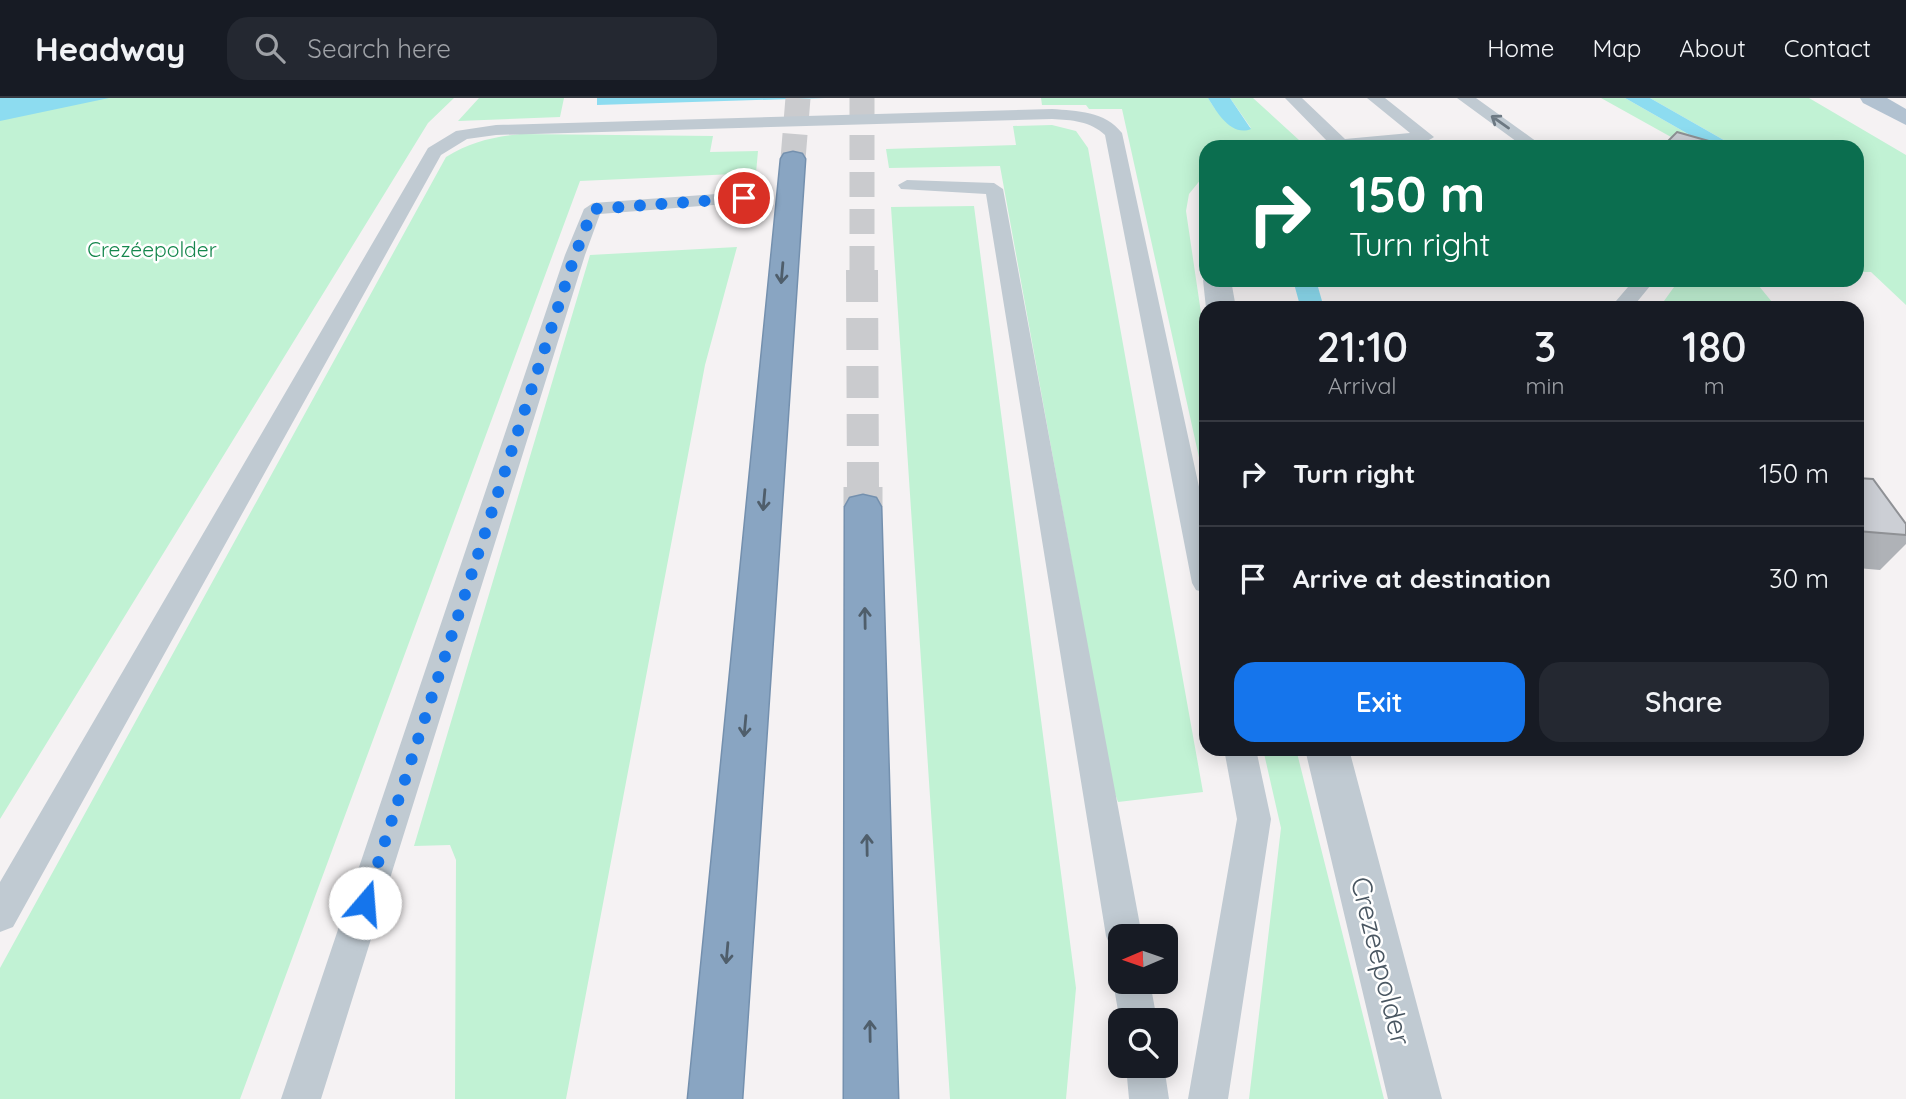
<!DOCTYPE html>
<meta charset="utf-8">
<style>
:root{--surface:#171b24;--page:#242831;--text:#f1f3f6;--muted:#9ea1a6;--line:#363941;--accent:#1575ec}
body{margin:0;font-family:Quicksand,sans-serif;background:var(--page);color:var(--text);height:100vh;display:flex;flex-direction:column;font-size:26px;white-space:nowrap}
*{box-sizing:border-box;margin:0}
p{font-size:23px;color:var(--muted)}
.icon{flex:none;width:38px;height:38px;fill:none;stroke:currentColor;stroke-width:2;stroke-linecap:round;stroke-linejoin:round}
.map{position:relative;flex:1;overflow:hidden}
.drawer{position:absolute;left:1199px;top:203px;width:665px;height:455px;display:flex;flex-direction:column;background:var(--surface);border-radius:21px;box-shadow:0 4px 18px #0003}
.drawer>*{flex:none}
.top-card{position:absolute;left:1199px;top:42px;width:665px;height:147px;border-radius:21px;box-shadow:0 4px 18px #0003;background:#0b6e4f;color:#fff;overflow:hidden}
.needle{width:46px;rotate:268deg}
.controls{position:absolute;left:1108px;top:826px;display:grid;gap:14px}
.controls a{display:grid;place-items:center;width:70px;height:70px;border-radius:14px;background:var(--surface);box-shadow:0 4px 18px #0003;font-size:35px}
.pin{position:absolute;display:grid;place-items:center;width:60px;height:60px;color:#fff;margin:-30px;border:4px solid #fff;border-radius:50%;box-shadow:0 2px 7px #0007}
.me{position:absolute;width:77px;margin:-38px;rotate:18deg;stroke-linejoin:round;filter:drop-shadow(0 0 5px #0008)}
.turn{display:flex;align-items:center;gap:24px;height:147px;padding:0 35px;font-size:32px}
.turn .icon{width:91px;height:91px;stroke-width:2.5}
.turn b{display:block;font-size:49px;line-height:60px}
.eta{display:flex;justify-content:space-evenly;align-items:center;height:119px;text-align:center}
.eta b{font-size:42px;font-weight:600;line-height:49px}
.button{display:flex;gap:14px;margin-top:auto;padding:14px 35px}
.button a{flex:1;height:80px;border-radius:21px;background:var(--accent);color:#fff;font-size:28px;font-weight:600;line-height:80px;text-align:center}
.button a+a{background:var(--page);color:var(--text)}
ul{padding:0;list-style:none}
li{display:flex;align-items:center;gap:21px;height:105px;padding:0 35px;border-top:2px solid var(--line)}
li div{flex:1}
li b{display:block;font-size:26px}
li em{font-style:normal}
header{display:flex;align-items:center;gap:42px;box-sizing:border-box;height:98px;padding:0 35px;background:var(--surface);border-bottom:2px solid var(--line)}
header strong{font-size:33px}
nav{display:flex;gap:38px;margin-inline-start:auto;font-size:24px}
.search{width:490px;height:63px;background:var(--page);display:flex;align-items:center;gap:18px;box-sizing:border-box;padding:0 24px;border-radius:21px;color:var(--muted);font-size:26px}
.map>svg:first-child{display:block}
</style>
<header>
<strong>Headway</strong>
<div class="search"><svg class="icon" aria-label="search" viewBox="0 0 24 24"><circle cx="10" cy="10" r="6"/><path d="M15 15l6 6"/></svg>Search here</div>
<nav><a>Home</a><a>Map</a><a>About</a><a>Contact</a></nav>
</header>
<div class="map">
<svg width="1906" height="1001" viewBox="0 0 1906 1001">
<rect width="100%" height="100%" fill="#f5f2f3"/>
<path fill="#c1f2d4" d="M83,0H454L428,25L0,721V17Z
M479,0H564L560,19L458,23Z
M1041,0H1208L1215,11L1251,30L1230,0H1253L1299,42L1275,49H1206V75L1189,96L1186,113L1206,249V391L1122,11H1089L1086,7H1042Z
M1601,0H1625L1711,49H1689Z
M1650,0H1809L1906,57V207L1871,174H1857V49H1736Z
M1052,27L1076,33L1088,50L1203,694L1118,704L1113,690L1000,68L889,70L886,51L1016,47L1013,28Z
M520,36L713,38L710,54L758,53L756,75L580,83L240,1001H0V870L446,59C470,44 492,39 520,36Z
M974,108L1076,890L1066,1001H950L891,109Z
M737,149L705,267L566,1001H455L456,762L450,747L414,748L590,157Z
M1679,182H1754L1777,210H1659Z
M1263,651H1296L1384,1001H1249L1281,730Z"/>
<path fill="#8ddcf0" d="M0,0H109L0,23Z
M597,0H825L597,7Z
M1208,0H1230L1251,31C1232,39 1217,15 1208,0Z
M1625,0H1650L1736,49H1711Z
M1293,182H1316L1324,210H1292L1291,204H1299Z"/>
<g fill="none" stroke-linecap="round" stroke-linejoin="round">
<path stroke="#cacbce" stroke-width="25" stroke-dasharray="25 12" stroke-linecap="butt" d="M862,0V174
M793,61L798,0"/>
<path stroke="#cacbce" stroke-width="32" stroke-dasharray="32 16" stroke-linecap="butt" d="M862,172L863,391"/>
<path stroke="#cacbce" stroke-width="39" stroke-dasharray="39 19" stroke-linecap="butt" d="M863,389V409"/>
<defs>
<path id="motorway" d="M793,54L802,56L805,61L742,1001H688L781,61L784,56Z
M863,397L876,400L881,409L898,1001H844L845,409L850,400Z"/>
</defs>
<use href="#motorway" stroke="#7490ae" stroke-width="3"/>
<path fill="#c0cad2" fill-rule="evenodd" d="M1285,0H1302L1345,41L1410,35L1367,0H1385L1434,39C1422,51 1339,49 1318,49L1328,44Z
M1457,0H1476L1544,49H1524Z
M1052,11C1077,13 1105,13 1122,35L1206,421V495L1196,492L1192,485L1105,37C1090,23 1072,22 1052,21L496,37L467,41L441,57L13,829L0,834V784L428,50L456,33L496,27Z
M907,82L994,85L1003,91L1142,838H1120V854L1111,850L1106,838L986,96L901,91L898,87Z
M744,94L753,100L751,104L600,116L585,157L321,1001H281L565,157L584,111L593,105Z
M1634,182H1655L1632,210H1610Z
M1224,651H1256L1271,721L1228,1001H1188L1237,721Z
M1120,870V884H1150L1157,922L1120,924L1113,884Z
M1126,968H1164L1169,1001H1129Z"/>
<path fill="#c0cad2" fill-rule="evenodd" d="M1206,178V182H1231L1236,210H1206L1203,182Z
M1305,651H1349L1442,1001H1388Z"/>
<path fill="#b2c2d1" fill-rule="evenodd" d="M1860,0H1887L1906,11V27L1863,5Z"/>
<use href="#motorway" fill="#89a5c2" fill-rule="evenodd"/>
</g>
<path fill="#afb2b7" d="M1857,380L1906,426V446L1880,472L1857,470Z"/>
<path fill="#cccfd5" stroke="#8f9195" stroke-width="2" d="M1677,34L1730,49H1662Z
M1857,380L1873,381L1906,426V437L1857,433Z"/>
<defs><path id="oneway-shaft" d="M-6 0H5M1.5-3L5.5 0L1.5 3" fill="none" stroke-width="1.6" stroke-linecap="round" stroke-linejoin="round" transform="scale(1.75)"/></defs>
<use stroke="#6d7983" href="#oneway-shaft" transform="translate(1500 24) rotate(-145)"/>
<g stroke="#4f5e6b">
<use href="#oneway-shaft" transform="translate(782 175) rotate(95)"/>
<use href="#oneway-shaft" transform="translate(764 402) rotate(95)"/>
<use href="#oneway-shaft" transform="translate(865 520) rotate(-91)"/>
<use href="#oneway-shaft" transform="translate(745 628) rotate(95)"/>
<use href="#oneway-shaft" transform="translate(867 747) rotate(-91)"/>
<use href="#oneway-shaft" transform="translate(727 855) rotate(95)"/>
<use href="#oneway-shaft" transform="translate(870 933) rotate(-91)"/>
</g>
<g fill="none" stroke-linecap="round" stroke-linejoin="round">
<path stroke="#1575ec" stroke-width="12" stroke-dasharray="0 21.6" d="M365,805L575,157L593,111L744,100"/>
</g>
<g text-anchor="middle" stroke-width="5" stroke-linejoin="round" paint-order="stroke">
<g font-size="21" fill="#15874d" stroke="#fff">
<text x="152" y="159">Crezéepolder</text>
</g>
<g font-size="28" fill="#495661" stroke="#fff">
<text transform="translate(1381 863) rotate(76)" y="10">Crezeepolder</text>
</g>
</g>
</svg>
<div class="controls">
<a><svg class="needle" viewBox="-14 -14 28 28"><path d="M0-13l5 13h-10z" fill="#e53935"/><path d="M0 13l5-13h-10z" fill="#9ea1a6"/></svg></a>
<a><svg class="icon" aria-label="search" viewBox="0 0 24 24"><circle cx="10" cy="10" r="6"/><path d="M15 15l6 6"/></svg></a>
</div>
<div class="pin" style="left:744px;top:100px;background:#d93025"><svg class="icon" aria-label="arrive" viewBox="0 0 24 24"><path d="M6 21V4h12l-3 4 3 4H6"/></svg></div>
<svg class="me" style="left:365px;top:805px" viewBox="-20 -20 40 40"><circle r="19" fill="#fff"/><path d="M0-13L10 11 0 6-10 11z" fill="#1575ec"/></svg>
<div class="top-card">
<div class="turn"><svg class="icon" aria-label="right" viewBox="0 0 24 24"><path d="M7 20v-9h11M14 6l5 5-5 5"/></svg><div><b>150 m</b>Turn right</div></div>
</div>
<section class="drawer">
<div class="eta">
<div><b>21:10</b><p>Arrival</p></div>
<div><b>3</b><p>min</p></div>
<div><b>180</b><p>m</p></div>
</div>
<ul>
<li><svg class="icon" aria-label="right" viewBox="0 0 24 24"><path d="M7 20v-9h11M14 6l5 5-5 5"/></svg><div><b>Turn right</b></div><em>150 m</em></li>
<li><svg class="icon" aria-label="arrive" viewBox="0 0 24 24"><path d="M6 21V4h12l-3 4 3 4H6"/></svg><div><b>Arrive at destination</b></div><em>30 m</em></li>
</ul>
<div class="button"><a>Exit</a><a>Share</a></div>
</section>
</div>
